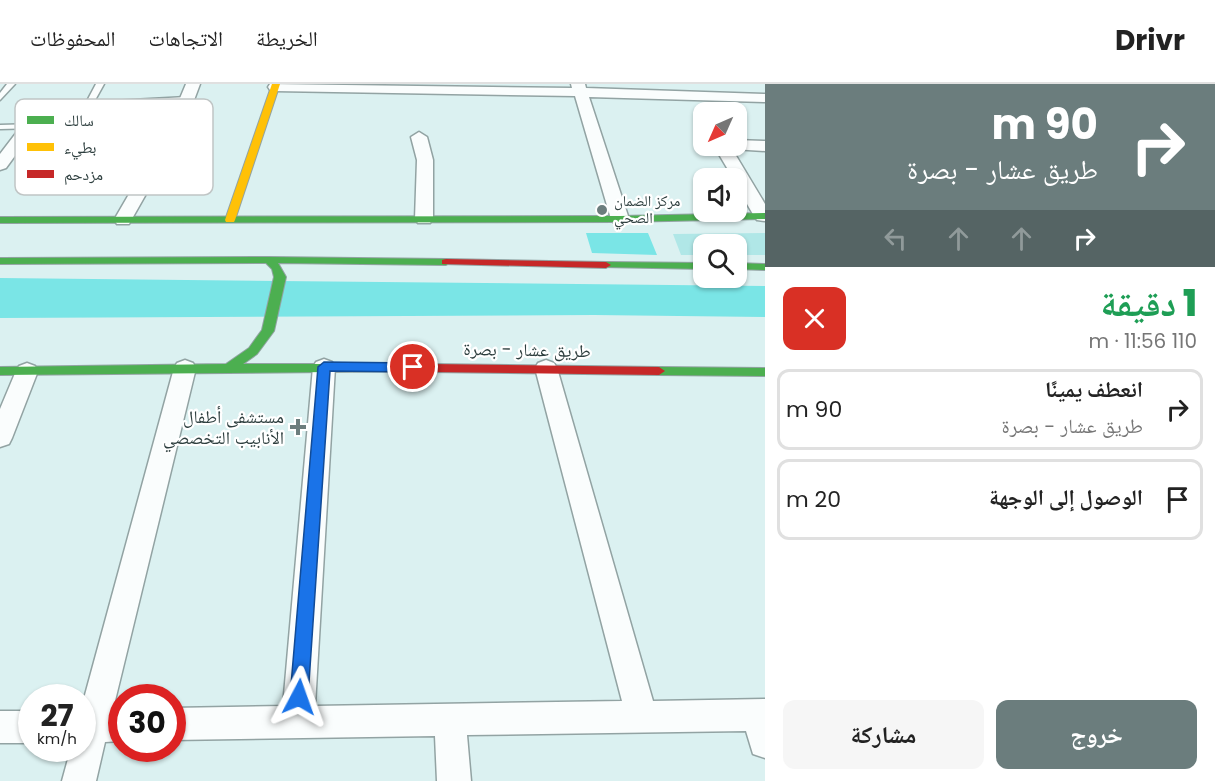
<!DOCTYPE html>
<html lang="ar">
<meta charset="utf-8">
<style>
:root{--surface:#fff;--page:#f6f6f6;--text:#222;--muted:#767676;--line:#e0e0e0;--accent:#6b7d7d}
body{margin:0;font-family:Poppins,"Noto Naskh Arabic",sans-serif;background:var(--page);color:var(--text);direction:rtl;height:100vh;display:flex;flex-direction:column;font-size:22px;white-space:nowrap}
*{box-sizing:border-box;margin:0}
p{font-size:20px;color:var(--muted)}
.icon{flex:none;width:33px;height:33px;fill:none;stroke:currentColor;stroke-width:2;stroke-linecap:round;stroke-linejoin:round}
.map{position:relative;flex:1;overflow:hidden;direction:ltr}
.panel{display:flex;flex-direction:column;background:var(--surface);width:450px}
.panel>*{flex:none}
.top-card{background:#6b7d7d;color:#fff;overflow:hidden}
.needle{width:39px;rotate:225deg}
.tools{position:absolute;left:693px;top:18px;display:grid;gap:12px}
.tools a{display:grid;place-items:center;width:54px;height:54px;border-radius:12px;background:var(--surface);box-shadow:0 2px 4px #0004;font-size:30px}
.speed{position:absolute;left:18px;top:600px;display:flex;gap:12px;font-size:30px;font-weight:700;text-align:center}
.speed>*{display:grid;place-content:center;width:78px;height:78px;border-radius:50%;background:var(--surface);box-shadow:0 2px 4px #0004;line-height:1}
.speed small{font-size:15px;font-weight:400}
.speed .limit{border:9px solid #d22;background:#fff;color:#111}
.pin{position:absolute;display:grid;place-items:center;width:51px;height:51px;color:#fff;margin:-26px;border:3px solid #fff;border-radius:50%;box-shadow:0 2px 6px #0007}
.me{position:absolute;width:66px;margin:-33px;rotate:4deg;stroke-linejoin:round;filter:drop-shadow(0 0 4px #0008)}
.turn{display:flex;align-items:center;gap:21px;height:126px;padding:0 18px;font-size:27px}
.turn .icon{width:78px;height:78px;stroke-width:2.5}
.turn b{display:block;font-size:42px;line-height:51px}
.lanes{display:flex;align-items:center;height:57px;padding:0 18px;background:#0003;justify-content:center;gap:30px;direction:ltr}
.lanes .off{opacity:.35}
.round{display:grid;place-items:center;flex:none;width:63px;height:63px;border-radius:12px;background:var(--page)}
.headline{display:flex;align-items:center;justify-content:space-between;height:102px;padding:0 18px}
h1{font-size:36px;font-weight:800;line-height:45px;color:#1e9e55}
.cta{display:flex;gap:12px;margin-top:auto;padding:12px 18px}
.cta a{flex:1;height:69px;border-radius:12px;background:var(--accent);color:#fff;font-size:24px;font-weight:800;line-height:69px;text-align:center}
.cta a+a{background:var(--page);color:var(--text)}
ul{padding:0;list-style:none}
li{display:flex;align-items:center;gap:18px;height:81px;margin:0 12px 9px;padding:0 6px;border:3px solid var(--line);border-radius:12px}
li div{flex:1}
li b{display:block;font-size:22px}
li em{font-style:normal}
header{display:flex;align-items:center;gap:36px;box-sizing:border-box;height:84px;padding:0 30px;background:var(--surface);border-bottom:2px solid var(--line)}
header strong{font-size:28px}
nav{display:flex;gap:33px;margin-inline-start:auto;font-size:21px}
main{display:flex;flex:1;min-height:0}
.map>svg:first-child{display:block}
</style>
<header>
<strong>Drivr</strong>
<nav><a>الخريطة</a><a>الاتجاهات</a><a>المحفوظات</a></nav>
</header>
<main>
<section class="panel">
<div class="top-card">
<div class="turn"><svg class="icon" aria-label="right" viewBox="0 0 24 24"><path d="M7 20v-9h11M14 6l5 5-5 5"/></svg><div><b>90 m</b>طريق عشار - بصرة</div></div>
<div class="lanes"><svg class="icon off" aria-label="left" viewBox="0 0 24 24"><path d="M17 20v-9H6M10 6l-5 5 5 5"/></svg><svg class="icon off" aria-label="ahead" viewBox="0 0 24 24"><path d="M12 20V5M6 11l6-6 6 6"/></svg><svg class="icon off" aria-label="ahead" viewBox="0 0 24 24"><path d="M12 20V5M6 11l6-6 6 6"/></svg><svg class="icon" aria-label="right" viewBox="0 0 24 24"><path d="M7 20v-9h11M14 6l5 5-5 5"/></svg></div>
</div>
<div class="headline"><div><h1>1 دقيقة</h1><p>110 m · 11:56</p></div><a class="round" style="background:#d93025;color:#fff"><svg class="icon" aria-label="close" viewBox="0 0 24 24"><path d="M6 6l12 12M18 6L6 18"/></svg></a></div>
<ul>
<li><svg class="icon" aria-label="right" viewBox="0 0 24 24"><path d="M7 20v-9h11M14 6l5 5-5 5"/></svg><div><b>انعطف يمينًا</b><p>طريق عشار - بصرة</p></div><em>90 m</em></li>
<li><svg class="icon" aria-label="arrive" viewBox="0 0 24 24"><path d="M6 21V4h12l-3 4 3 4H6"/></svg><div><b>الوصول إلى الوجهة</b></div><em>20 m</em></li>
</ul>
<div class="cta"><a>خروج</a><a>مشاركة</a></div>
</section>
<div class="map">
<svg width="765" height="697" viewBox="0 0 765 697">
<rect width="100%" height="100%" fill="#dbf1f1"/>
<path fill="#b0e7e7" d="M765,149V171H737L736,160H704L703,171H681L673,150Z"/>
<path fill="#7ae5e6" d="M586,149H648L657,171L592,169Z
M0,194L765,202V233L594,231L0,234Z"/>
<g fill="none" stroke-linecap="round" stroke-linejoin="round">
<defs>
<path id="lane" d="M7,0H15L0,16V9Z
M96,0H104L94,18L187,13L191,15L187,17L92,22L84,37L75,43L0,45V41L70,39L78,34Z"/>
<path id="street" d="M186,0H200L184,43L129,140H117L114,136L168,43Z
M270,0L572,4L571,0H585L586,4L765,10V18L589,13L629,135L626,139H614L611,135L575,12L275,7L270,6L268,3Z
M28,38L36,43L6,84L0,86V70L23,40Z
M419,48L427,53L433,76V135L430,139H418L415,135L417,76L411,53Z
M736,56L765,57V67L732,65L765,120V137L757,136L754,132L736,101V94H733L714,62H736Z
M324,275L332,278L335,283L315,622L622,617L535,284L538,279L546,276L554,279L557,284L653,617L765,615V674L753,670L746,647L467,651L471,697H437L435,652L172,656V624L283,622L313,283L316,278Z
M185,276L193,279L196,284L113,625H122V657L105,658L96,697H62L71,664H82V622L174,284L177,279Z
M27,279L35,282L38,287L12,354L9,360L0,363V325L16,287L19,282Z
M0,627H32V659H0Z"/>
<path id="fast" d="M765,129V135L620,138L0,139V133L620,132Z
M269,173L446,175L451,178L446,181L278,179L286,193L274,247L257,270L243,280H429L435,284L433,287L0,291V283L226,280L249,264L262,246L274,193L272,185L266,179L0,180V174Z
M606,178L704,179V185L602,183V179Z
M736,179L765,180V186L736,185Z
M659,283L765,284V292L659,291L653,287Z"/>
<path id="slow" d="M272,0H280L235,136L234,138H226L225,136Z"/>
<path id="jam" d="M446,175L606,178L611,181L606,184L442,180V176Z
M429,280L659,283L665,287L659,291L429,288L423,284Z"/>
</defs>
<use href="#lane" stroke="#92a3a3" stroke-width="3"/>
<use href="#street" stroke="#92a3a3" stroke-width="3"/>
<use href="#fast" stroke="#92a3a3" stroke-width="2"/>
<use href="#slow" stroke="#92a3a3" stroke-width="2"/>
<use href="#jam" stroke="#92a3a3" stroke-width="2"/>
<use href="#lane" fill="#fafdfd" fill-rule="evenodd"/>
<use href="#street" fill="#fafdfd" fill-rule="evenodd"/>
<use href="#fast" fill="#4caf50" fill-rule="evenodd"/>
<use href="#slow" fill="#ffc107" fill-rule="evenodd"/>
<use href="#jam" fill="#c62828" fill-rule="evenodd"/>
</g>
<path fill="#1a73e8" stroke="#114b97" stroke-width="1.5" d="M324,278L413,279L419,283L413,288L330,287L308,613L306,620L299,622L293,620L290,613L318,283Z"/>
<g fill="#6b7d7d" stroke="#fff" stroke-width="2">
<circle cx="602" cy="126" r="6"/>
<path d="M295 334h6v6h6v6h-6v6h-6v-6h-6v-6h6z"/>
</g>
<g text-anchor="middle" stroke-width="4.5" stroke-linejoin="round" paint-order="stroke">
<g font-size="15" fill="#2e3f3f" stroke="#fff" text-anchor="start">
<text x="614" y="122">مركز الضمان<tspan x="614" dy="17">الصحي</tspan></text>
</g>
<g font-size="18" fill="#2e3f3f" stroke="#fff">
<text transform="translate(527 266) rotate(1)" y="6">طريق عشار - بصرة</text>
</g>
<g font-size="18" fill="#2e3f3f" stroke="#fff" text-anchor="end">
<text x="284" y="339">مستشفى أطفال<tspan x="284" dy="21">الأنابيب التخصصي</tspan></text>
</g>
</g>
<rect x="15" y="15" width="198" height="96" rx="9" fill="#fff" stroke="#c0c5c5" stroke-width="1.5"/>
<rect x="27" y="32" width="27" height="8" fill="#4caf50"/>
<rect x="27" y="59" width="27" height="8" fill="#ffc107"/>
<rect x="27" y="86" width="27" height="8" fill="#c62828"/>
<g font-size="16" fill="#2e3f3f">
<text x="64" y="42">سالك</text>
<text x="64" y="69">بطيء</text>
<text x="64" y="96">مزدحم</text>
</g>
</svg>
<div class="tools">
<a><svg class="needle" viewBox="-14 -14 28 28"><path d="M0-13l5 13h-10z" fill="#e53935"/><path d="M0 13l5-13h-10z" fill="#767676"/></svg></a>
<a><svg class="icon" aria-label="sound" viewBox="0 0 24 24"><path d="M4 9h4l5-4v14l-5-4H4zM17 9q2 3 0 6"/></svg></a>
<a><svg class="icon" aria-label="search" viewBox="0 0 24 24"><circle cx="10" cy="10" r="6"/><path d="M15 15l6 6"/></svg></a>
</div>
<div class="speed"><div>27<small>km/h</small></div><div class="limit">30</div></div>
<div class="pin" style="left:413px;top:283px;background:#d93025"><svg class="icon" aria-label="arrive" viewBox="0 0 24 24"><path d="M6 21V4h12l-3 4 3 4H6"/></svg></div>
<svg class="me" style="left:299px;top:613px" viewBox="-20 -20 40 40"><path d="M0-17L14 15 0 8-14 15z" fill="#1a73e8" stroke="#fff" stroke-width="4"/></svg>
</div>
</main>
